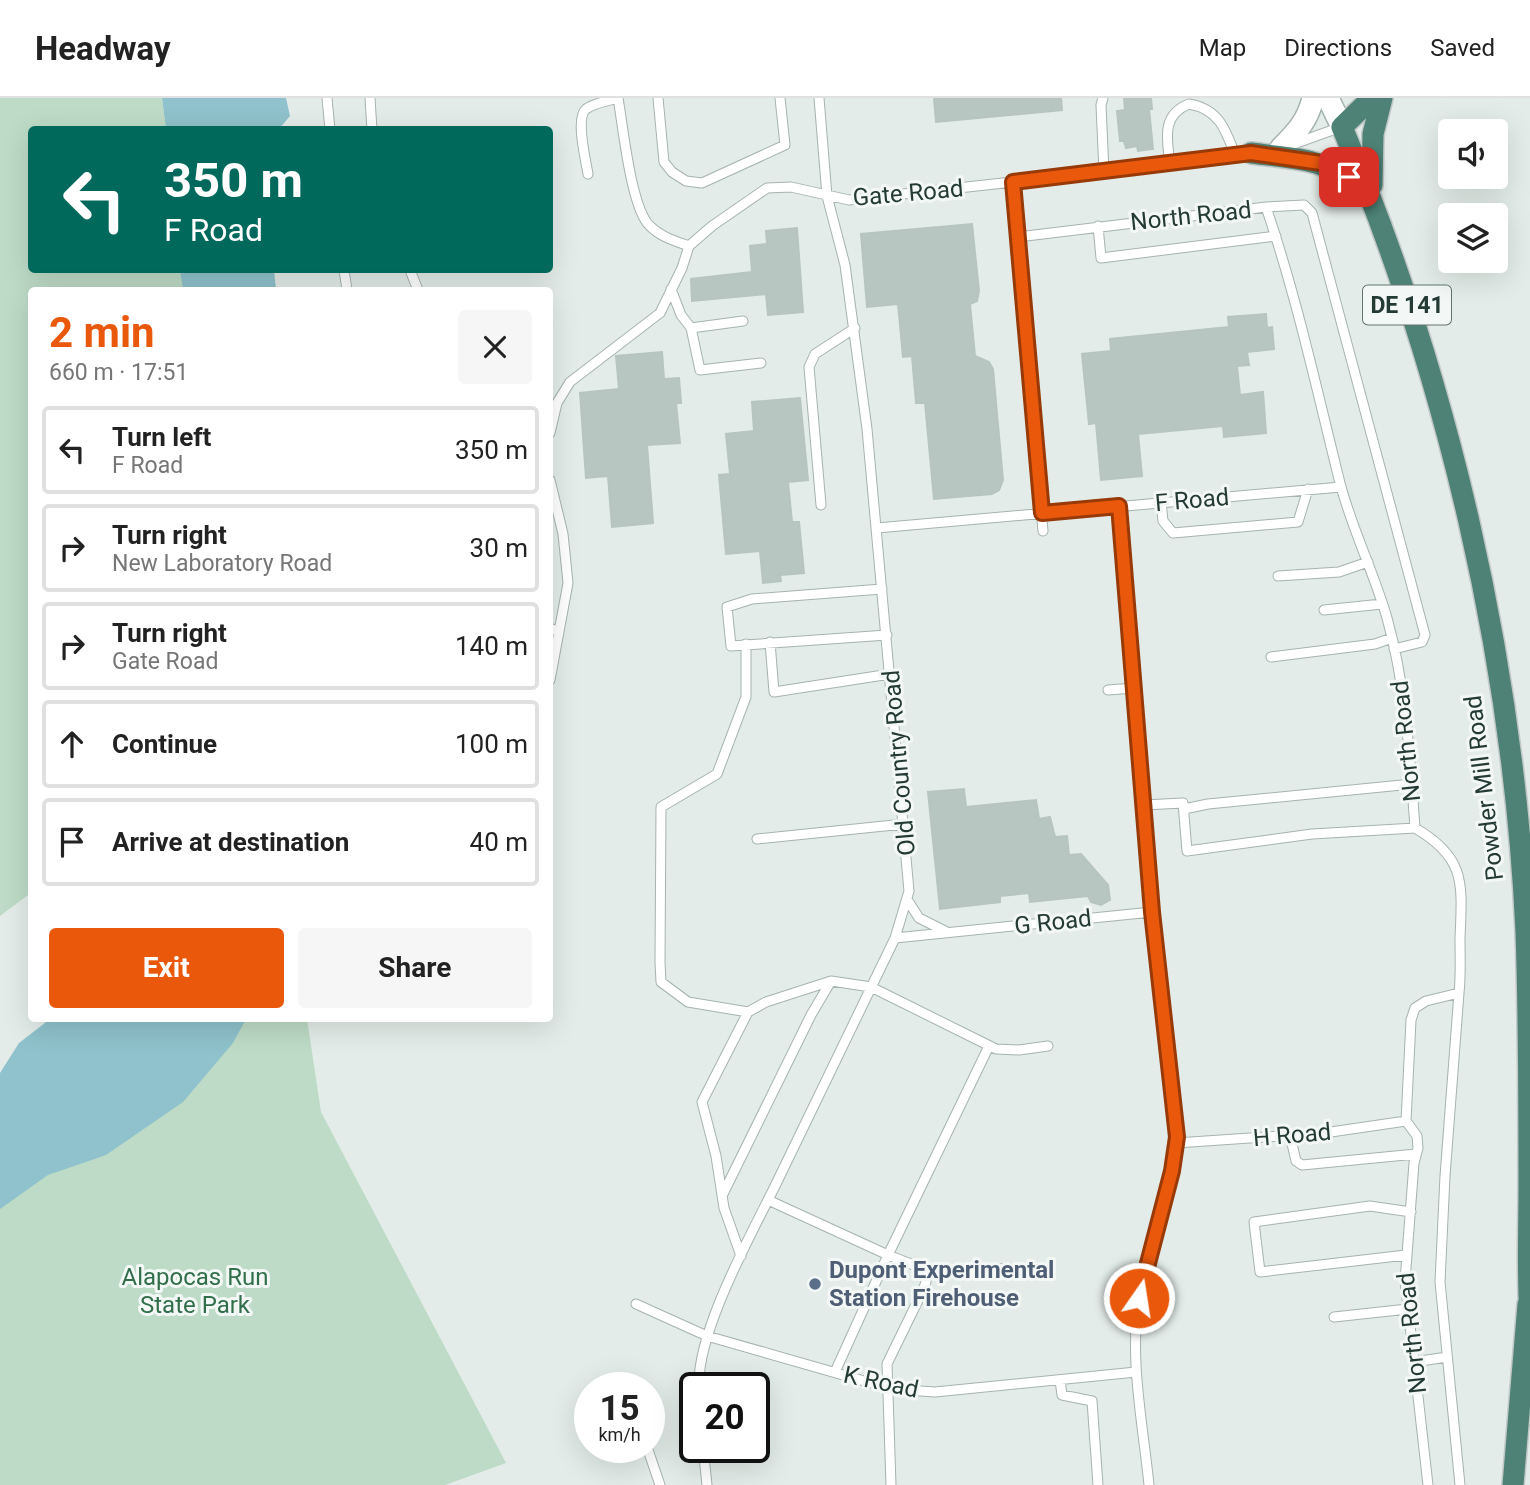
<!DOCTYPE html>
<meta charset="utf-8">
<style>
:root{--surface:#fff;--page:#f6f6f6;--text:#222;--muted:#767676;--line:#e0e0e0;--accent:#ea580c}
body{margin:0;font-family:Roboto,sans-serif;background:var(--page);color:var(--text);height:100vh;display:flex;flex-direction:column;font-size:26px;white-space:nowrap}
*{box-sizing:border-box;margin:0}
p{font-size:23px;color:var(--muted)}
.icon{flex:none;width:38px;height:38px;fill:none;stroke:currentColor;stroke-width:2;stroke-linecap:round;stroke-linejoin:round}
.map{position:relative;flex:1;overflow:hidden}
.drawer{position:absolute;left:28px;top:189px;width:525px;height:735px;display:flex;flex-direction:column;background:var(--surface);border-radius:7px;box-shadow:0 7px 28px #0002}
.drawer>*{flex:none}
.guide{position:absolute;left:28px;top:28px;width:525px;height:147px;border-radius:7px;box-shadow:0 7px 28px #0002;background:#00695c;color:#fff;overflow:hidden}
.buttons{position:absolute;left:1438px;top:21px;display:grid;gap:14px}
.buttons a{display:grid;place-items:center;width:70px;height:70px;border-radius:7px;background:var(--surface);box-shadow:0 7px 28px #0002;font-size:35px}
.speed{position:absolute;left:574px;top:1274px;display:flex;gap:14px;font-size:35px;font-weight:700;text-align:center}
.speed>*{display:grid;place-content:center;width:91px;height:91px;border-radius:50%;background:var(--surface);box-shadow:0 7px 28px #0002;line-height:1}
.speed small{font-size:18px;font-weight:400}
.speed .limit{border:4px solid #111;border-radius:10px;background:#fff;color:#111}
.pin{position:absolute;display:grid;place-items:center;width:60px;height:60px;color:#fff;margin:-30px;border-radius:14px;box-shadow:0 4px 10px #0006}
.me{position:absolute;width:77px;margin:-38px;rotate:13deg;stroke-linejoin:round;filter:drop-shadow(0 0 5px #0008)}
.turn{display:flex;align-items:center;gap:24px;height:147px;padding:0 21px;font-size:32px}
.turn .icon{width:91px;height:91px;stroke-width:2.5}
.turn b{display:block;font-size:49px;line-height:60px}
.round{display:grid;place-items:center;flex:none;width:74px;height:74px;border-radius:7px;background:var(--page)}
.head{display:flex;align-items:center;justify-content:space-between;height:119px;padding:0 21px}
h1{font-size:42px;font-weight:700;line-height:52px;color:var(--accent)}
.action{display:flex;gap:14px;margin-top:auto;padding:14px 21px}
.action a{flex:1;height:80px;border-radius:7px;background:var(--accent);color:#fff;font-size:28px;font-weight:700;line-height:80px;text-align:center}
.action a+a{background:var(--page);color:var(--text)}
ul{padding:0;list-style:none}
li{display:flex;align-items:center;gap:21px;height:88px;margin:0 14px 10px;padding:0 7px;border:4px solid var(--line);border-radius:7px}
li div{flex:1}
li b{display:block;font-size:26px}
li em{font-style:normal}
header{display:flex;align-items:center;gap:42px;box-sizing:border-box;height:98px;padding:0 35px;background:var(--surface);border-bottom:2px solid var(--line)}
header strong{font-size:33px}
nav{display:flex;gap:38px;margin-inline-start:auto;font-size:24px}
.map>svg:first-child{display:block}
</style>
<header>
<strong>Headway</strong>
<nav><a>Map</a><a>Directions</a><a>Saved</a></nav>
</header>
<div class="map">
<svg width="1530" height="1387" viewBox="0 0 1530 1387">
<rect width="100%" height="100%" fill="#e3ece8"/>
<path fill="#bddbc6" d="M0,0H162L166,31L32,32V172H180L183,192H32V794L0,818Z
M189,921H307L321,1014L506,1365L445,1387H0V1031Z"/>
<path fill="#8fc2cc" d="M162,0H286L290,18L279,31H166Z
M180,172H274L276,192H183Z
M50,921H246L233,945L183,1004L106,1057L48,1077L0,1111V975L19,945Z"/>
<path fill="#b8c6c1" stroke="#b6c5bf" stroke-width="2" d="M934,0H1061L1062,12L936,24Z
M1124,0H1151L1152,11H1149L1153,51L1138,53L1137,48L1126,50L1124,43H1120L1117,13L1125,12Z
M972,126L979,193L977,203L970,206L975,258L989,264L993,271L1003,382L999,392L992,396L934,401L925,305H916L912,258L903,259L898,206L867,209L861,136Z
M797,130L803,214L768,217L766,196L692,203L691,181L752,174L750,148L767,146L766,133Z
M1266,216L1267,230L1272,229L1274,251L1247,254L1249,267L1237,268L1240,297L1263,294L1266,335L1224,339L1223,328L1138,336L1142,378L1101,382L1096,325L1089,326L1082,256L1111,253L1110,241L1229,229L1228,219Z
M662,254L664,281L679,280L681,305H676L680,345L647,347L653,425L612,429L608,378L586,380L580,295L619,291L616,258Z
M800,300L808,382L788,384L792,424H799L804,475L780,477L781,483L763,485L760,453L726,456L719,377L730,376L726,336L754,333L752,304Z
M964,691L966,709L1036,702L1039,721L1050,719L1055,739L1067,738L1069,757L1081,756L1108,787L1110,802L1101,807L1091,804L1088,798L1030,804L1029,795L1000,798V804L940,811L928,694Z"/>
<g fill="none" stroke-linecap="round" stroke-linejoin="round">
<defs>
<path id="service" d="M327,0L330,32
M370,0L372,32
M618,0C623,28 631,111 650,128C661,139 675,143 689,148
M658,0L664,64L672,74L686,83L702,85L785,47L780,0
M1103,0L1101,7L1104,74
M1291,47L1341,29
M1170,66C1167,41 1161,17 1189,6C1219,11 1226,32 1235,57
M588,76C586,63 575,20 586,11C594,5 608,3 618,0
M1013,84L1043,433
M1266,109L1304,107L1312,115L1425,537L1422,544L1394,551
M1098,128L1101,160L1276,138
M1018,139L1266,109C1297,200 1317,293 1340,385C1352,431 1374,475 1387,520C1406,588 1410,660 1415,730C1467,760 1462,787 1460,841C1460,859 1461,877 1459,895L1426,903L1415,910L1411,922L1406,1023L1417,1038L1418,1050L1414,1065L1405,1183L1428,1387
M344,172L347,192
M410,172L418,192
M671,191L681,217L691,230L700,272L761,265
M691,230L743,223
M550,335L557,305L570,284L660,215L682,170L689,148L712,128L767,90L791,89L849,102L1139,70L1250,55
M550,382L563,436L568,485L550,582
M1161,404L1163,423L1173,435L1298,424L1308,391
M821,407L809,269L815,256L855,230
M1119,408L1152,814L1177,1039C1175,1094 1148,1146 1139,1200C1129,1262 1143,1326 1149,1387
M877,430L1341,389
M1278,478L1339,474L1368,464
M882,491L752,501L727,509L731,548L887,537
M1324,512L1382,506
M550,530L559,534
M770,544L774,594L890,576
M746,546V599L717,676L661,709L660,864L661,884L688,904L748,914
M1271,559L1375,546L1392,540
M1108,592L1134,590
M1144,707L1183,705L1187,753L1312,736L1415,730
M1184,711L1208,706L1412,686
M757,741L904,726
M908,803L919,820L945,833
M895,840L1152,814
M1459,895L1445,1078L1440,1184L1460,1387
M1290,1037L1296,1063L1302,1067L1416,1056
M1176,1045L1324,1035L1406,1023
M722,1098L811,917L831,883
M768,1102L888,1157L929,1173L967,1174L1010,1170
M1406,1157L1260,1174L1254,1124L1370,1108L1411,1114
M741,1158L724,1110L716,1058L702,1004L748,914L766,904L831,883L871,889L996,951L1019,952L1048,948
M636,1206L707,1238L892,1291L935,1294L1136,1274
M1334,1219L1408,1211
M1414,1264L1447,1259
M835,1274L888,1157L989,948
M1060,1282L1062,1297L1092,1303L1098,1387
M699,1290C696,1235 751,1137 776,1086C815,1004 855,922 895,840L909,793L867,331L845,167L827,98L819,0
M647,1349L660,1387
M703,1349L707,1387
M891,1387L887,1266L924,1190L929,1173"/>
<path id="tertiary" d="M1328,0L1342,29
M1281,50C1297,34 1308,22 1313,0"/>
<path id="trunk" d="M1372,0L1342,29C1447,277 1514,564 1526,834C1529,919 1529,1004 1529,1090C1529,1132 1527,1175 1530,1218
M1251,55C1304,62 1325,59 1368,96
M1372,87L1373,36L1382,0
M1513,1387L1528,1206"/>
</defs>
<use href="#service" stroke="#a6b3af" stroke-width="11"/>
<use href="#tertiary" stroke="#a6b3af" stroke-width="24"/>
<use href="#trunk" stroke="#c2c8c6" stroke-width="24"/>
<use href="#service" stroke="#fff" stroke-width="9"/>
<use href="#tertiary" stroke="#fff" stroke-width="21"/>
<use href="#trunk" stroke="#4e8276" stroke-width="21"/>
</g>
<g fill="none" stroke-linecap="round" stroke-linejoin="round">
<defs>
<path id="route" d="M1139,1200L1172,1073L1177,1039L1152,814L1119,408L1042,415L1013,84L1251,55L1321,65L1349,79"/>
</defs>
<use href="#route" stroke="#983908" stroke-width="18"/>
<use href="#route" stroke="#ea580c" stroke-width="12"/>
</g>
<circle fill="#5c6f8a" stroke="#f3f8f6" stroke-width="2.5" cx="815" cy="1186" r="7"/>
<g text-anchor="middle" stroke-width="6" stroke-linejoin="round" paint-order="stroke">
<rect fill="#f3f8f6" stroke="#62746f" stroke-width="2" x="1363" y="187.5" width="88" height="39" rx="5"/>
<g font-size="23" font-weight="bold" fill="#243b35">
<text x="1407" y="215">DE 141</text>
</g>
<g font-size="24" fill="#243b35" stroke="#f3f8f6">
<text transform="translate(908 95) rotate(-5)" y="8">Gate Road</text>
<text transform="translate(1191 118) rotate(-6)" y="8">North Road</text>
<text transform="translate(1192 402) rotate(-5)" y="8">F Road</text>
<text transform="translate(1406 643) rotate(-96)" y="8">North Road</text>
<text transform="translate(899 665) rotate(-95)" y="8">Old Country Road</text>
<text transform="translate(1484 690) rotate(-97)" y="8">Powder Mill Road</text>
<text transform="translate(1053 824) rotate(-6)" y="8">G Road</text>
<text transform="translate(1292 1037) rotate(-5)" y="8">H Road</text>
<text transform="translate(1412 1235) rotate(-96)" y="8">North Road</text>
<text transform="translate(881 1284) rotate(12)" y="8">K Road</text>
</g>
<g font-size="24" font-weight="bold" fill="#4e5e75" stroke="#f3f8f6" text-anchor="start">
<text x="829" y="1180">Dupont Experimental<tspan x="829" dy="28">Station Firehouse</tspan></text>
</g>
<g font-size="24" fill="#316f4a" stroke="#f3f8f6">
<text x="195" y="1187">Alapocas Run<tspan x="195" dy="28">State Park</tspan></text>
</g>
</g>
</svg>
<div class="buttons">
<a><svg class="icon" aria-label="sound" viewBox="0 0 24 24"><path d="M4 9h4l5-4v14l-5-4H4zM17 9q2 3 0 6"/></svg></a>
<a><svg class="icon" aria-label="layers" viewBox="0 0 24 24"><path d="M12 4l9 5-9 5-9-5zM3 14l9 5 9-5"/></svg></a>
</div>
<div class="speed"><div>15<small>km/h</small></div><div class="limit">20</div></div>
<div class="pin" style="left:1349px;top:79px;background:#d93025"><svg class="icon" aria-label="arrive" viewBox="0 0 24 24"><path d="M6 21V4h12l-3 4 3 4H6"/></svg></div>
<svg class="me" style="left:1139px;top:1200px" viewBox="-20 -20 40 40"><circle r="17" fill="#ea580c" stroke="#fff" stroke-width="3"/><path d="M0-11L8 9 0 5-8 9z" fill="#fff"/></svg>
<div class="guide">
<div class="turn"><svg class="icon" aria-label="left" viewBox="0 0 24 24"><path d="M17 20v-9H6M10 6l-5 5 5 5"/></svg><div><b>350 m</b>F Road</div></div>
</div>
<section class="drawer">
<div class="head"><div><h1>2 min</h1><p>660 m · 17:51</p></div><a class="round"><svg class="icon" aria-label="close" viewBox="0 0 24 24"><path d="M6 6l12 12M18 6L6 18"/></svg></a></div>
<ul>
<li><svg class="icon" aria-label="left" viewBox="0 0 24 24"><path d="M17 20v-9H6M10 6l-5 5 5 5"/></svg><div><b>Turn left</b><p>F Road</p></div><em>350 m</em></li>
<li><svg class="icon" aria-label="right" viewBox="0 0 24 24"><path d="M7 20v-9h11M14 6l5 5-5 5"/></svg><div><b>Turn right</b><p>New Laboratory Road</p></div><em>30 m</em></li>
<li><svg class="icon" aria-label="right" viewBox="0 0 24 24"><path d="M7 20v-9h11M14 6l5 5-5 5"/></svg><div><b>Turn right</b><p>Gate Road</p></div><em>140 m</em></li>
<li><svg class="icon" aria-label="ahead" viewBox="0 0 24 24"><path d="M12 20V5M6 11l6-6 6 6"/></svg><div><b>Continue</b></div><em>100 m</em></li>
<li><svg class="icon" aria-label="arrive" viewBox="0 0 24 24"><path d="M6 21V4h12l-3 4 3 4H6"/></svg><div><b>Arrive at destination</b></div><em>40 m</em></li>
</ul>
<div class="action"><a>Exit</a><a>Share</a></div>
</section>
</div>
